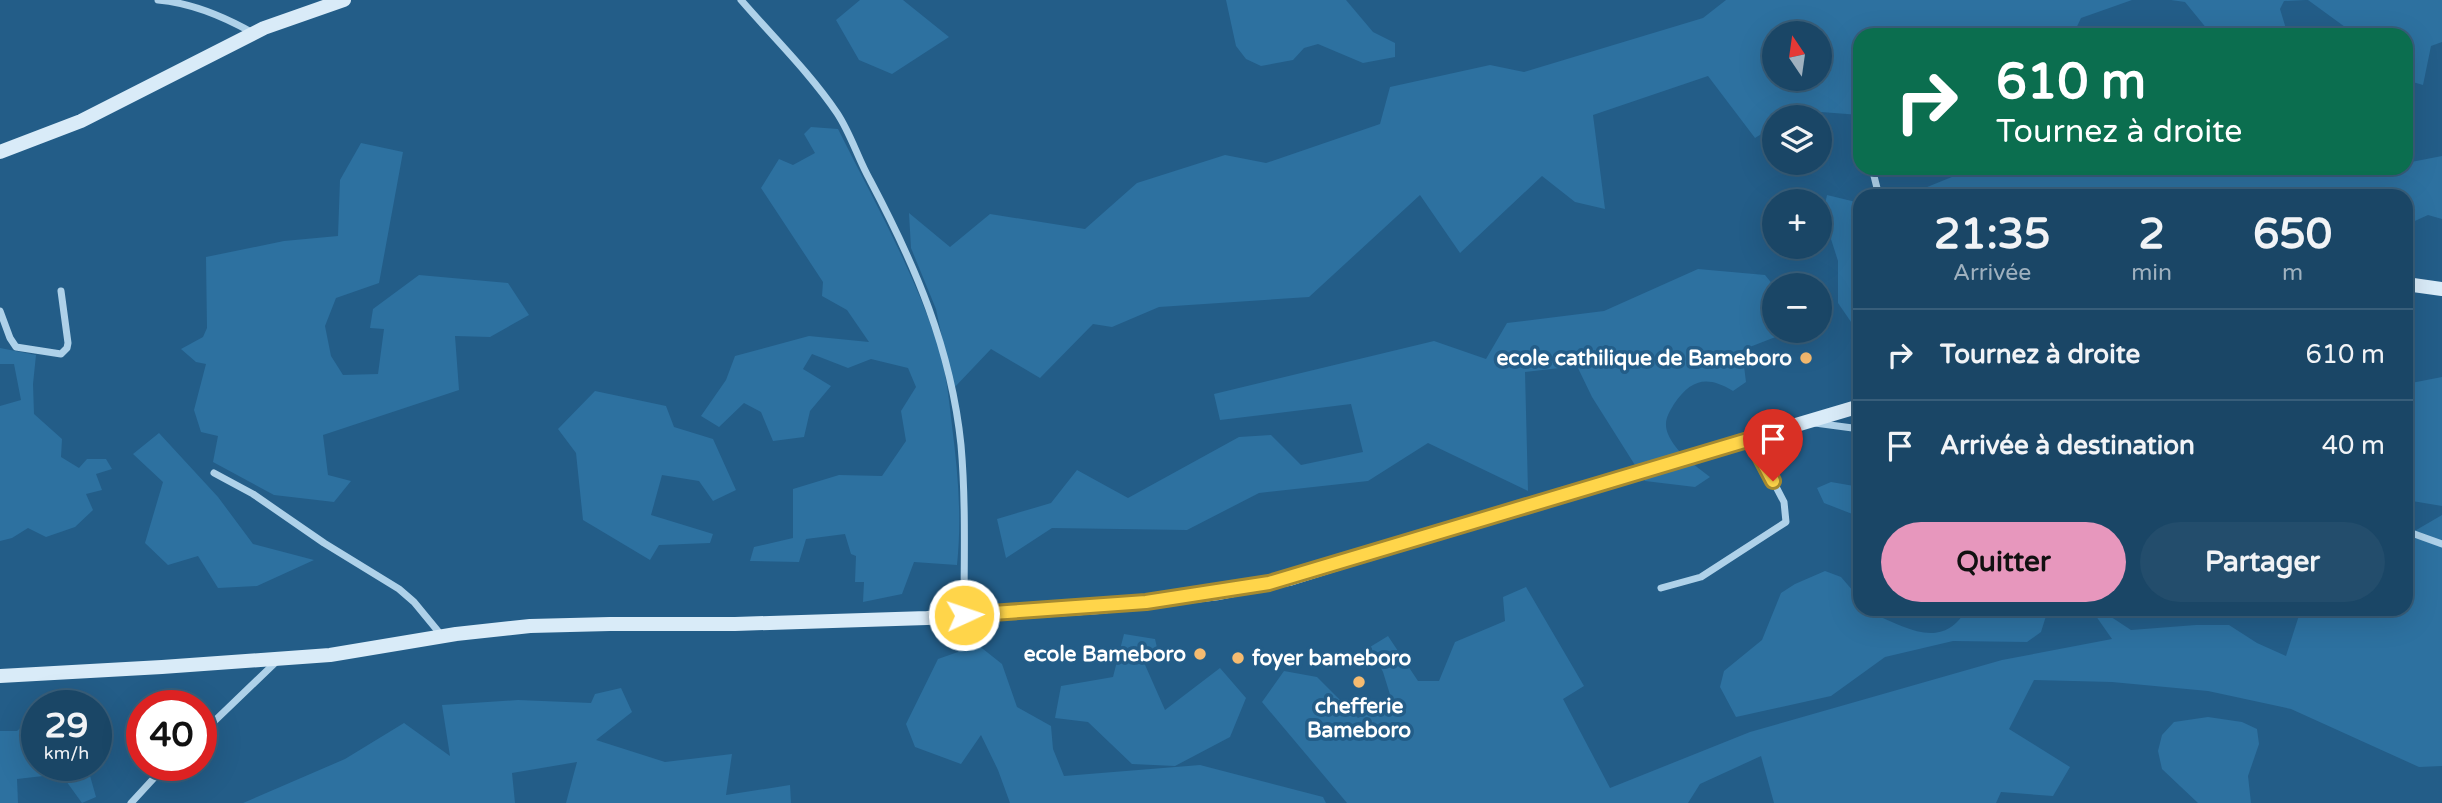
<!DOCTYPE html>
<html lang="fr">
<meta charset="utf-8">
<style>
:root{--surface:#1a4666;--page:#234d6c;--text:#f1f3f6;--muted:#9fb1bf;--line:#385e7a;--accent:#e797bd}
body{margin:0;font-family:"Varela Round",sans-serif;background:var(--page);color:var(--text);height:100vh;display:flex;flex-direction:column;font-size:26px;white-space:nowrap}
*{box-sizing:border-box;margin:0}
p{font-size:23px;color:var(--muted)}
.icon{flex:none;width:38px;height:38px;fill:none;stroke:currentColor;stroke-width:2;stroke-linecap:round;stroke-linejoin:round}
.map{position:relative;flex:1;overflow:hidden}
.sheet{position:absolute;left:1853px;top:189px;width:560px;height:427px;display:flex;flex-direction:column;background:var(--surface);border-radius:21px;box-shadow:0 7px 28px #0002,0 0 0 2px var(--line)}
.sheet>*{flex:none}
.hud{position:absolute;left:1853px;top:28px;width:560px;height:147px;border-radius:21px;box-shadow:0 7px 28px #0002,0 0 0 2px var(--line);background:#0b6e4f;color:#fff;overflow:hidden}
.needle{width:46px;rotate:347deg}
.tools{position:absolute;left:1762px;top:21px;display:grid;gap:14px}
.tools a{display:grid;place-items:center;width:70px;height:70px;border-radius:50%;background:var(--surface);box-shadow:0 7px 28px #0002,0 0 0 2px var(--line);font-size:35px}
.speed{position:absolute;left:21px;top:690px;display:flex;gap:14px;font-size:35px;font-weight:700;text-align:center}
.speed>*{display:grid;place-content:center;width:91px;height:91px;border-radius:50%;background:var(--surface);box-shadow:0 7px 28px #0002,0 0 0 2px var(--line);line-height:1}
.speed small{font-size:18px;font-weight:400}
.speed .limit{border:10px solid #d22;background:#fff;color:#111}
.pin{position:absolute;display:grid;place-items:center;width:60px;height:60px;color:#fff;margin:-72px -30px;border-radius:50% 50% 50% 0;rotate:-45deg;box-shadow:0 0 7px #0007}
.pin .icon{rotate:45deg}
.me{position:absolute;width:77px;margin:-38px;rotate:87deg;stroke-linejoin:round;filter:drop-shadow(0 0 5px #0008)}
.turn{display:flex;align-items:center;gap:24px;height:147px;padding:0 28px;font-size:32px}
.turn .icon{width:91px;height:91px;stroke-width:2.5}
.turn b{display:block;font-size:49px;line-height:60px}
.eta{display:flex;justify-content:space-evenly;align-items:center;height:119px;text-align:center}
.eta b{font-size:42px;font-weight:700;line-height:49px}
.cta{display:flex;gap:14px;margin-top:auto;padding:14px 28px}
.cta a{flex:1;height:80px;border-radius:42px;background:var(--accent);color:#111;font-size:28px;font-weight:700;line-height:80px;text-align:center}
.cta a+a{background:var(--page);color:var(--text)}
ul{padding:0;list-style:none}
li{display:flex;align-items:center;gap:21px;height:91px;padding:0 28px;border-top:2px solid var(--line)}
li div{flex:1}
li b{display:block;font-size:26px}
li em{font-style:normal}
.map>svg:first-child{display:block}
</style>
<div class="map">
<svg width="2442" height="803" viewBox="0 0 2442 803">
<rect width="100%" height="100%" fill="#235d88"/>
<path fill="#2d71a0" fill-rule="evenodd" d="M860,0H903L949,37L892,74L859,60L836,20Z
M1226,0H1346L1373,32L1395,43V57L1363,63L1318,44L1304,48L1293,60L1261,66L1246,59L1236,46Z
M1726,0H2132L2081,18L2073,35H1860V115L1821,112L1774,117V126L1755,138L1708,76L1593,115L1605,209L1575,202L1542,176L1460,253L1420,195L1309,297L1159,307L1112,327L1093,324L1040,378L991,349L953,389L936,309L911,248L909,213L950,247L990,214L1085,229L1137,183L1225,155L1266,163L1380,124L1390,87L1490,65L1524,72L1703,18ZM1774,33H1820V79H1774Z
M2171,0H2306L2284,1L2280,9L2287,32L2292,35H2212L2185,2Z
M2308,0H2442V42L2431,46L2423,85L2406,80V35H2356Z
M811,127L838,129C873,199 912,268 937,342C946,369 949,399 952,426C958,473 962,518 957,565L914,562L902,594L863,602L864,582H855L856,556L851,554L845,534L806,539L799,562L750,561L754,547L793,538V489L839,475L882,476L906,441L901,411L916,387L908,368L871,359L848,368L812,354L803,369L831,386L810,411L804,437L773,441L761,412L744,403L719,427L701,416L726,380L735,356L809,336L869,342L847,310L822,296L823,282L761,188L779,159L793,165L815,153L804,134Z
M361,143L403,152L379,283L336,298L325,326L331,356L343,375L378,374L384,329L370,328L373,309L419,275L508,283L529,315L490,337L455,336L459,390L323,435L328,475L351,481L334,502L274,495L213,462L218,436L201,432L194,410L206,364L196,362L181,349L203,337L207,328L206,257L284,241L338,236L340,180Z
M2442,156V219L2428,215L2406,225V196H2328L2299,193L2290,196H1962L1950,192L1936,196H1905L1974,168H2185L2217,172L2222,168H2406V163Z
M1827,195L1860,203V335L1838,303V261L1823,214Z
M1698,269L1765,275L1774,286V331H1791L1742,350L1746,382L1733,391C1707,375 1691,379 1674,404C1668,414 1663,422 1668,434C1676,453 1695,465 1710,477L1695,487L1645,481L1592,397L1577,366L1525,372L1528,491L1428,443L1368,481L1259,493L1187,530L1052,528L1006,558L997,519L1051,503L1077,470L1128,498L1239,437L1271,435L1301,465L1363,452L1351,404L1220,420L1214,394L1434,341L1486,359L1507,323L1604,311Z
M0,348L36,355L33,384L34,414L62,439L61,457L79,468L87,459H106L112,469L96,474L102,490L86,494L93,510L75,527L46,537L28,528L12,538L0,541V406L21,400L14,364H0Z
M2442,377V506L2406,500V384Z
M595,391L666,406L674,427L713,439L736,490L713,501L699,481L662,475L651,515L713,534L710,543L659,545L650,560L583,520L576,453L558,429Z
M159,433L218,497L253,544L314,560L257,586L218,588L198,556L168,565L145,543L163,482L133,454Z
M1831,482L1860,487V517L1824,503L1817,488Z
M2442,515V766L2419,767L2291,709L2208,691L2112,682L2034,680L2009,729L2070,767L2053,796L2001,792L1996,803H1774L1761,756L1700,784L1688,803H1347L1262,702L1284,671L1317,677L1358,718L1392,701L1383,672L1370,647L1388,636L1418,681H1439L1455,642L1505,621L1503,597L1526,587L1584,686L1563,699L1610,788L1750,732L2002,660L2112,639L2091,609H2099L2131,630L2196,625H2229L2257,643L2286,656L2301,609H2406V536Z
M1825,571L1841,577L1860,599V609H1869L1873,614C1908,628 1942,651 1967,609H2043L2046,616L2041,632L2027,642L1953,641L1885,657L1831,696L1736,717L1720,687L1724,671L1762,640L1781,593L1795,584Z
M1124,634L1155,639L1158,652L1142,658L1165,710L1220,668L1246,698L1230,737L1175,766L1132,764L1088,722L1055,718L1061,686L1113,677Z
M978,645L1002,664L1017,707L1051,726L1053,749L1064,776L1200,765L1323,797L1326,803H1010L998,770L981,735L961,764L915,747L906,724L938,659Z
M621,688L632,712L596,740L665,762L732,754L726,795L790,785L791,803H566L577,762L512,773L515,803H243L345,759L404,723L450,756L442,705L518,700L591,703L595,694Z
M35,715L37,765H87L96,797L82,803L61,774L17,779L18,803H0V731H17Z
M2208,717L2242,722L2257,729L2259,744L2248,776L2251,803H2198L2162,769L2158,751L2162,735L2174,722Z"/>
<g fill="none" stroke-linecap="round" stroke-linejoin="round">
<path stroke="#aed1e9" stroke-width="7" d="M158,0C192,3 223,16 253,33
M741,0C773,37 810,73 837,113C851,134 858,159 870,180C915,265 951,348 961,445C966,502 964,559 964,616
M1872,168L1879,196
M0,311L10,338L16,347L61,354L67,348L68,343L61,291
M1815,423L1860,429
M214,473L253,494L324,543L399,589L414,602L442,636
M2406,531L2442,544
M1661,588L1701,577L1786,522L1784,502L1751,439
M201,734L276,662
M131,803L166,765"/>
<path stroke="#d9ebf8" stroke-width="14" d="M0,152L81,121L264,28L344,0
M2406,284L2442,289
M0,676L162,667L330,655L456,634L530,626L610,624H735L927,618L1099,607L1219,593L1289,579L1470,522L1860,406"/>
</g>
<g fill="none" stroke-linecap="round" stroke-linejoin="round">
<defs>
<path id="route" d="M964,615L1146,602L1269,583L1751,439L1773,481"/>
</defs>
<use href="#route" stroke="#a68a30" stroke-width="18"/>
<use href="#route" stroke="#ffd54a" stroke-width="12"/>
</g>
<g fill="#f5bb70" stroke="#235d88" stroke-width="2.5">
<circle cx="1806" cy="358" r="7"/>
<circle cx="1200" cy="654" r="7"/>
<circle cx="1238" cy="658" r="7"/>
<circle cx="1359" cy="682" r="7"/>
</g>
<g text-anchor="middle" stroke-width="7" stroke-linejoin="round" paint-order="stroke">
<g font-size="21" font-weight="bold" fill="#fff" stroke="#235d88" text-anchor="end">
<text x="1792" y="365">ecole cathilique de Bameboro</text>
<text x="1186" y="661">ecole Bameboro</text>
<text x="1252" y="665" text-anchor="start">foyer bameboro</text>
<text x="1359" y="713" text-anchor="middle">chefferie<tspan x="1359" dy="24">Bameboro</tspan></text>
</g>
</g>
</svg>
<div class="tools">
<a><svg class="needle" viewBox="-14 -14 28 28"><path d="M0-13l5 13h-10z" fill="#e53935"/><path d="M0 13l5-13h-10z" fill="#9fb1bf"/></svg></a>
<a><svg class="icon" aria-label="layers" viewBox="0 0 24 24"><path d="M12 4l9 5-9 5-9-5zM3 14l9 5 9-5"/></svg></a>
<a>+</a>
<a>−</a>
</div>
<div class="speed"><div>29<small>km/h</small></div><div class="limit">40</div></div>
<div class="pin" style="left:1773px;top:481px;background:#d93025"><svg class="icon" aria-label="arrive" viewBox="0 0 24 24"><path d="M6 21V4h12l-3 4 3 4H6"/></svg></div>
<svg class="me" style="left:964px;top:615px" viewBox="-20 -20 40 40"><circle r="17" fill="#ffd54a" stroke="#fff" stroke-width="3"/><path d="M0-11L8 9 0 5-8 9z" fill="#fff"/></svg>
<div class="hud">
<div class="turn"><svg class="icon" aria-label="right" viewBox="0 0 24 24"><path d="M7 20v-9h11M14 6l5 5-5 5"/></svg><div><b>610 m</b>Tournez à droite</div></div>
</div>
<section class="sheet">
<div class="eta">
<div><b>21:35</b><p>Arrivée</p></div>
<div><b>2</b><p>min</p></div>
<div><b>650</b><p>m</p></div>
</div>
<ul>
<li><svg class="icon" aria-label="right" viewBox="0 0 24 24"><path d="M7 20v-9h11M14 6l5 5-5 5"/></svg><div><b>Tournez à droite</b></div><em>610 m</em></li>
<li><svg class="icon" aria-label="arrive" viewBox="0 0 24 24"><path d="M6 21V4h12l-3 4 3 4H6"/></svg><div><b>Arrivée à destination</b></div><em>40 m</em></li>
</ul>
<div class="cta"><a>Quitter</a><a>Partager</a></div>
</section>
</div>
